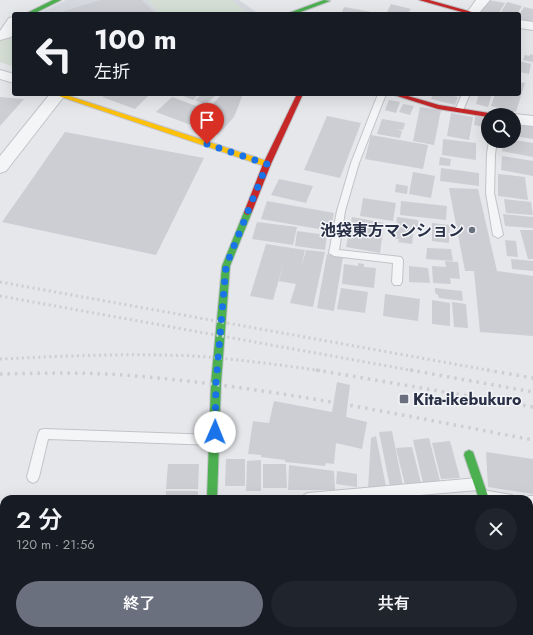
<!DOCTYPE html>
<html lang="ja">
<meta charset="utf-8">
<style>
:root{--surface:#171b24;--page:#20242c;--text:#f1f3f6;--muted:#9ea1a6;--accent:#6b707f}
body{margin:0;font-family:Jost,"Noto Sans JP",sans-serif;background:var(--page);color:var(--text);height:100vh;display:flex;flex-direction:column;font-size:15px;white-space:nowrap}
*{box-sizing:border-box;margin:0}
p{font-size:13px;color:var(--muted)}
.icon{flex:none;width:22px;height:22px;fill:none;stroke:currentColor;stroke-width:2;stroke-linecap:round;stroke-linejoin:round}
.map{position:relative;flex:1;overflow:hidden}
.drawer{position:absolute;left:0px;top:495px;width:533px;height:140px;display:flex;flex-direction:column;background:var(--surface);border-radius:12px 12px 0 0;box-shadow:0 4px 16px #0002}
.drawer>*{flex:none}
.guide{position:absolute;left:12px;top:12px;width:509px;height:84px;border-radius:4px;box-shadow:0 4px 16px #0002;background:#171b24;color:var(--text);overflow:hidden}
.buttons{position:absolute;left:481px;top:108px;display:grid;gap:8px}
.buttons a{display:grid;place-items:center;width:40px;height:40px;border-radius:50%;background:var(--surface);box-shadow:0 4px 16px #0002;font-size:20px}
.pin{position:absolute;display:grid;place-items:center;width:34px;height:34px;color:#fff;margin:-41px -17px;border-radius:50% 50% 50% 0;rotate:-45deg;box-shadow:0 0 4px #0007}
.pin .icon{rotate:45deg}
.me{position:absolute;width:44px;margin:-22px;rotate:1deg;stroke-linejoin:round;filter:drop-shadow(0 0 3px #0008)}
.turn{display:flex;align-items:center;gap:14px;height:84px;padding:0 16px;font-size:18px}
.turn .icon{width:52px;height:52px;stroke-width:2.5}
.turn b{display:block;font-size:28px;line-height:34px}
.round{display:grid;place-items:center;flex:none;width:42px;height:42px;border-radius:21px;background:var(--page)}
.head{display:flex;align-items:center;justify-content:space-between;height:68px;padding:0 16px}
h1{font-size:24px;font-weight:600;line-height:30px}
.primary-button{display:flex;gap:8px;margin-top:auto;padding:8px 16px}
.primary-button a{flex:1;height:46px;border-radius:24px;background:var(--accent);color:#fff;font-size:16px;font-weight:600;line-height:46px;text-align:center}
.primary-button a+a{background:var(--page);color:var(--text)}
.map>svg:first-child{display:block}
</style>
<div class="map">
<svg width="533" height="635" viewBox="0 0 533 635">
<rect width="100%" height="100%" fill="#e5e7ea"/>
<path fill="#d5d8df" d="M66,0H239L259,14H38Z"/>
<path fill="#d4ded5" d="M147,0H232L249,14H160Z
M12,37L14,39V67L0,62V41Z
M340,631H522L523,635H341Z"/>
<path fill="#ccced3" d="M100,0H142L156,14H55Z
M489,0L505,3L498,14H485L480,11Z
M507,2L522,6L517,14H500Z
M391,4L411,9L407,14H386Z
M344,7L377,13V14H341Z
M524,7L533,9V19L531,23L519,20V15Z
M530,54L533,55V62L523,60L525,55L530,56Z
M519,61L531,64L529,74L519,72Z
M519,82L525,83L516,112L491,106L495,94H519Z
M110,94H150L135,109L102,97Z
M178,94H199L193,100Z
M202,94H217L205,105L195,100Z
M222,94H243L234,117L218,135L156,112L172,97L207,110Z
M433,94H444L458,97L455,105L431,99Z
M479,94H492L488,107L476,104Z
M0,97L24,99L0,126Z
M389,100L400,102L396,113L385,110Z
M403,104L414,106L410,115L399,112Z
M420,107L441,110L434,145L413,141Z
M451,113L473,117L469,140L447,136Z
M327,116L361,123L340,178L304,170Z
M475,116L488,118V128L474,125Z
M382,119L405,123L403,130L396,129L402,131L400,138L377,134Z
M514,122L533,125V139L514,136Z
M65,132L204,158L156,255L2,222Z
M371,135L428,145L423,169L365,159Z
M443,139L476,143V160L442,155Z
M514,140L533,143V157L502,151L503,141H514Z
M502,156L533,161V176L501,170Z
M440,157L451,159L450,166L439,165Z
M441,168L479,173V186L440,181Z
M413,172L435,176L431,198L409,194Z
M498,174L525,177L528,200L498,196Z
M279,179L313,186L306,203L271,195Z
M396,184L408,186L407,194L395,192Z
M449,188L478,189L497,271L533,276V336L480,332L474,271H465Z
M363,198L396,203L393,221L360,216Z
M504,199L531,202L533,215L506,213Z
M267,201L334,213L330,231L261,219Z
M401,201L447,206L446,220L400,215Z
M503,214L533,217V228L505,226Z
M352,217L384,223L380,253L346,247Z
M397,217L418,220V227H414L412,244L398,242L399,239H395Z
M257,222L297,227L293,245L252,239Z
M432,223L450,225L449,243L432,241Z
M520,230H533V259H528Z
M297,231L327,235L325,250L295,246Z
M505,240L516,241L518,257L507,256Z
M266,244L305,250L301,269L306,250L325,252L313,307L290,303L296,284L279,281L284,262L273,300L250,296Z
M427,248L451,249L453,261L426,259Z
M327,254L343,257L334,311L317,308Z
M511,259L533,261V271L512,269Z
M445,261L458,262L460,279L450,278L451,284L433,283L432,266L446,267Z
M358,263L364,264V267L376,268L374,288L342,284L344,264L358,266Z
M409,266L428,268L430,283L409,282Z
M341,288L368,292L365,313L337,309Z
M435,288L462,291L463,301L439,298L438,295L435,293Z
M385,294L420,299L418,321L383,316Z
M432,300L450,303V326L432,324Z
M452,302L466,304L468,328L454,327Z
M337,382L350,385L346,417L367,422L362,449L336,443L334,464L326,463L325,466L285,462V460L261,457V455L248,454L253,421L269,423L274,401L332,412Z
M392,431L403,486L390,487L379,432Z
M376,436L386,486L368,488L371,438Z
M429,438L440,481L423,483L413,440Z
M450,441L460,478L441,479L432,443Z
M412,447L421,483L405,485L396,448Z
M486,452L533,459V494L488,487Z
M226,459H245V486H225Z
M261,460V491H246L247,461Z
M168,464H199L198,489H166Z
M263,464H286L287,488H263Z
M289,465L334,471L335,490H288Z
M337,471L357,474V487L336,484Z
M166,491H198V499H166Z
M438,495L439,499H414V498Z
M529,510H533V537H532Z
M104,631H158L164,632L163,635H103Z
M269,631H280L281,635H253Z
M297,631H341L342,635H298Z"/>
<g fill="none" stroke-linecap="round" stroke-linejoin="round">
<defs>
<path id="lane" d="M378,94H386L359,163L345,211L339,250L401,257L403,260L402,282L400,285H394L392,282L393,263L334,256L329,253L337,211L351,163Z
M462,94H470L463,110L459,112L455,110Z
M489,141H497L495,154L494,193L503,235L498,238L493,235L486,193L487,154Z
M44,429L215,435L219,436L221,440L219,444L215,445L48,439L39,477L37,481L33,483L29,481L27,477L38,434L40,430Z
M478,478L482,480L484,484L482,488L478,490L373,499H302L304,495L308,493Z
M483,490L512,495L514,499H478L477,496L479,492Z
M529,496H533V508H529V499H524Z
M0,597H4V611H0Z"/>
<path id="street" d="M476,0H490L478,14H466Z
M14,17V32L11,37L0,40V31L9,18Z
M519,20L533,22V30L519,28Z
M0,70L14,74V83L0,79Z
M50,94L65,95L6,171L0,173V156Z
M514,114L533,116V126L514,124V115H510Z
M529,595L533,596V631L529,630Z
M193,631H219V635H193Z"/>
<path id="fast" d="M53,0H61L33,14H25Z
M324,0L330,1L295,14H286Z
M248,209L252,212L230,266L221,383L217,499H207L211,383L222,266L244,212Z
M469,450L473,452L474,455L489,499H479L464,455L465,452Z"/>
<path id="slow" d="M53,94H63L270,162L271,164L270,166H264Z"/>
<path id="jam" d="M419,0H429L479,14H469Z
M297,94H303L271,164L252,212L248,215L245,214L244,212L263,164Z
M391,94H401L439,105L489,113L492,115H488V117L438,109Z"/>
</defs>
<use href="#lane" stroke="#c2c3c8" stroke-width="2"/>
<use href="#street" stroke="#c2c3c8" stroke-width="2"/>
<use href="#fast" stroke="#c2c3c8" stroke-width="2"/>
<use href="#slow" stroke="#c2c3c8" stroke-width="2"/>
<use href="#jam" stroke="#c2c3c8" stroke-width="2"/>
<use href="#lane" fill="#f4f5f7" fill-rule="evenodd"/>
<use href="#street" fill="#f4f5f7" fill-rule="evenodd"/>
<use href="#fast" fill="#4caf50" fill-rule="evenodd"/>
<use href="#slow" fill="#ffc107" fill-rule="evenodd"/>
<use href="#jam" fill="#c62828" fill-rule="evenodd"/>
<path stroke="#cdced2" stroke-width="3" stroke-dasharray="2 3.5" stroke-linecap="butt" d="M0,282L493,371
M0,296L415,371
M0,359C64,356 129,353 194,356C237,359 280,365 323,371"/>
<path stroke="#cdced2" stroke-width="3.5" stroke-dasharray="2.5 5" stroke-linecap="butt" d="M316,370L533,407
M410,370L533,392
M487,370L533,378
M0,374C45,373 91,372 136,376C270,387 401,415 533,440"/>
</g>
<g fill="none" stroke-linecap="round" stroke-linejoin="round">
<path stroke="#1a73e8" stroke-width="7" stroke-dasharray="0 12.6" d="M207,144L267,164L226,266L216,383L215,432"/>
</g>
<g fill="#6b707f" stroke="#f3f5f9" stroke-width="1.5">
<circle cx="472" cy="230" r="4"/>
<rect x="399" y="394" width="10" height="10" rx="2"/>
</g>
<g text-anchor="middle" stroke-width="3" stroke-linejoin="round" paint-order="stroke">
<g font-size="16" font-weight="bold" fill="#293046" stroke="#f3f5f9" text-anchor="end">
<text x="464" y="236">池袋東方マンション</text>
<text x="413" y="405" text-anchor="start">Kita-ikebukuro</text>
</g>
</g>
</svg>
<div class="buttons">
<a><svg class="icon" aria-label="search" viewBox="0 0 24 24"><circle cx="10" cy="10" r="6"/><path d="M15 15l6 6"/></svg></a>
</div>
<div class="pin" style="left:207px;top:144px;background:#d93025"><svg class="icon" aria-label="arrive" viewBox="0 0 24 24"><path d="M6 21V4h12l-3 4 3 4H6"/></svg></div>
<svg class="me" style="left:215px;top:432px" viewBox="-20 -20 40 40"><circle r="19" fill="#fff"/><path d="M0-13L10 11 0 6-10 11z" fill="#1a73e8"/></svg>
<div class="guide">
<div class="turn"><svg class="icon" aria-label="left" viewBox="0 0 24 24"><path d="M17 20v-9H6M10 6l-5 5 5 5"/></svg><div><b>100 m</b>左折</div></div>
</div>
<section class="drawer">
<div class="head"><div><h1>2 分</h1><p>120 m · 21:56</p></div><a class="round"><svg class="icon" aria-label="close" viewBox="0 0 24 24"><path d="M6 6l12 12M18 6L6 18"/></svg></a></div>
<div class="primary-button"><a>終了</a><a>共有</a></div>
</section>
</div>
